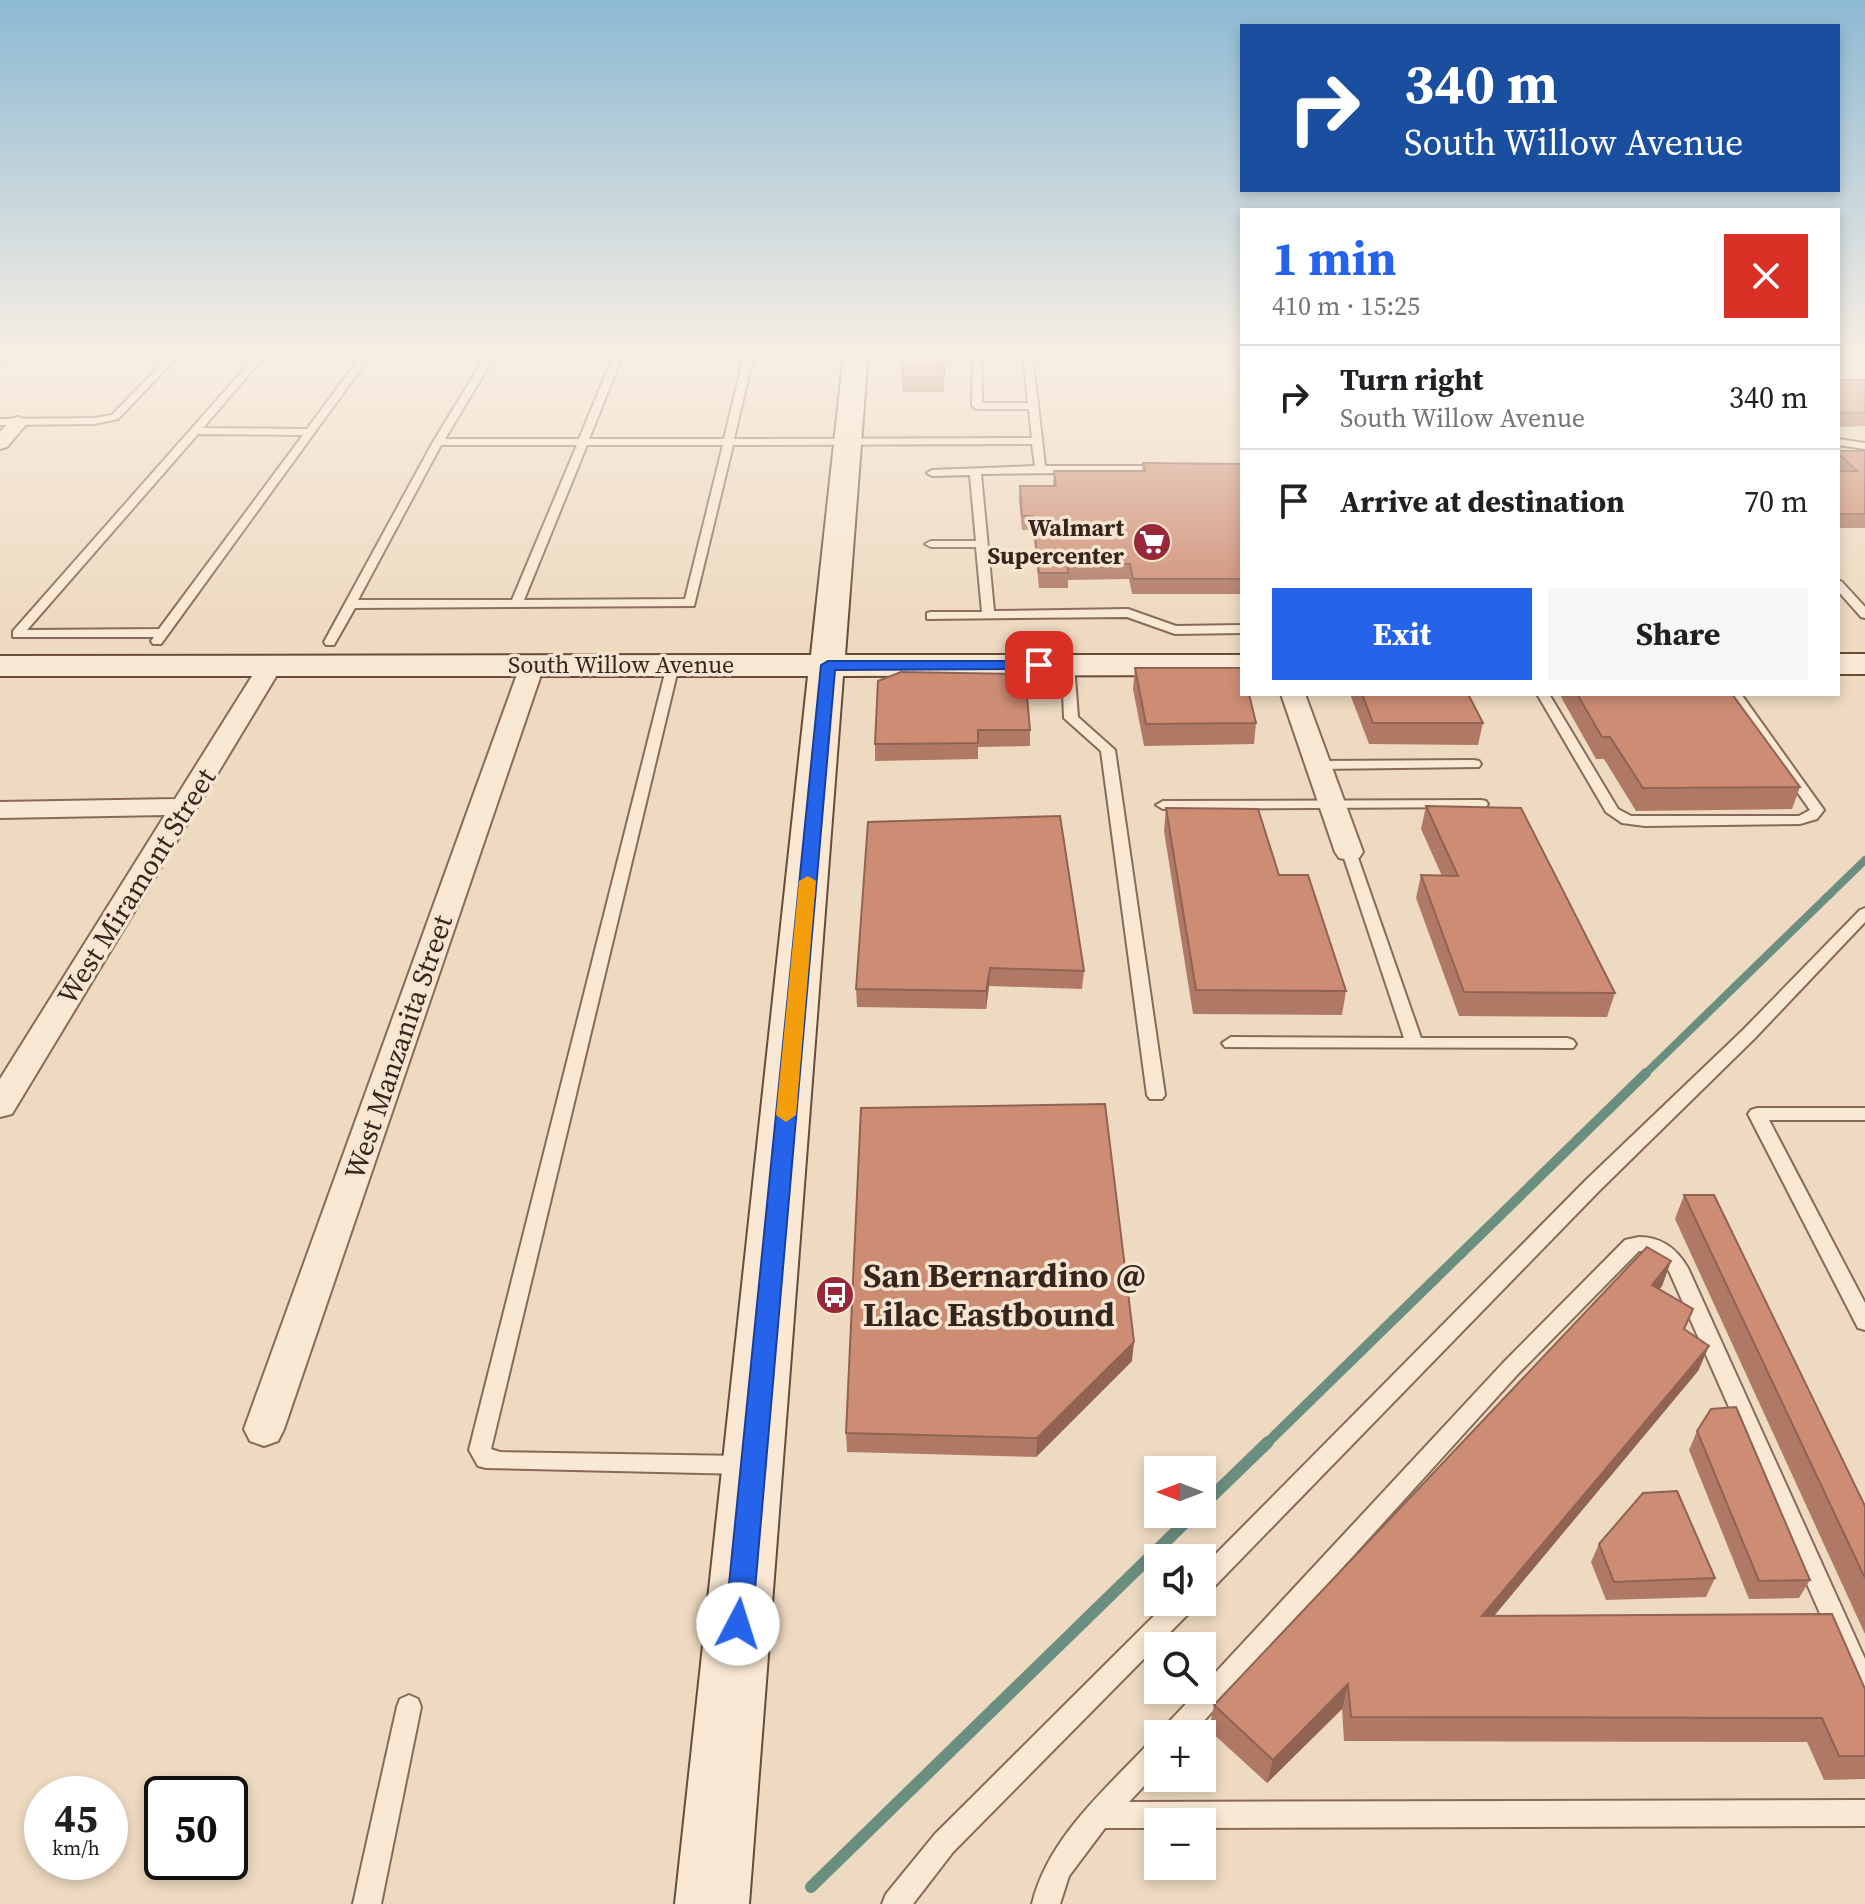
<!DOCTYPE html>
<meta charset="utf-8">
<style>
:root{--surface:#fff;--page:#f6f6f6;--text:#202124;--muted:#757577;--line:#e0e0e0;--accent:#2563eb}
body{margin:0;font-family:"Source Serif 4",serif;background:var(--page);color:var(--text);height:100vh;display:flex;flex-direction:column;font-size:30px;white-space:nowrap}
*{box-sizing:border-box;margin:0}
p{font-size:26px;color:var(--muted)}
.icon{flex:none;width:44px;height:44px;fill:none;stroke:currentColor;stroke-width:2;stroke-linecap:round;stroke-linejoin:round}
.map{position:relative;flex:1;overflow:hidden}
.side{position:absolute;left:1240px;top:208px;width:600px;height:488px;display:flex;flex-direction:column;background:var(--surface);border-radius:0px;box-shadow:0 4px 12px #0003}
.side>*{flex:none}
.top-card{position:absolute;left:1240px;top:24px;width:600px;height:168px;border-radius:0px;box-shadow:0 4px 12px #0003;background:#1a4fa0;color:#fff;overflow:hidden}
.needle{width:52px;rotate:270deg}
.fabs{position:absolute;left:1144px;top:1456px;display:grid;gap:16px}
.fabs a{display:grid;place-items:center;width:72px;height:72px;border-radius:0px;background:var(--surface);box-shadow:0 4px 12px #0003;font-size:40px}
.speed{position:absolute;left:24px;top:1776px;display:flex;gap:16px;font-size:40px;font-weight:700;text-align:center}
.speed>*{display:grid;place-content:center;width:104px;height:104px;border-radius:50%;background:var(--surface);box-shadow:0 4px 12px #0003;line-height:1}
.speed small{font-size:20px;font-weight:400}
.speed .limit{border:4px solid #111;border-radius:12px;background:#fff;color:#111}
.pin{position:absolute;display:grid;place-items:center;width:68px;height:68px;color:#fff;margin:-34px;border-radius:16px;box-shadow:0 4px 12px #0006}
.me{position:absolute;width:88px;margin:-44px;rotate:5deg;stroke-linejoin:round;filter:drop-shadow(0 0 6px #0008)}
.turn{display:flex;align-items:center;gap:28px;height:168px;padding:0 32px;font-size:36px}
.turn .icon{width:104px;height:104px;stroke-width:2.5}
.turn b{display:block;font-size:56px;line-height:68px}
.round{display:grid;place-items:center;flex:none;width:84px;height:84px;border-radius:0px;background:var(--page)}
.summary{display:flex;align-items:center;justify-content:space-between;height:136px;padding:0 32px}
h1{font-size:48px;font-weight:700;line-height:60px;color:var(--accent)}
.primary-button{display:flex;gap:16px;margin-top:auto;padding:16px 32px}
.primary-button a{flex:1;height:92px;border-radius:0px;background:var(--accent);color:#fff;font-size:32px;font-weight:700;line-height:92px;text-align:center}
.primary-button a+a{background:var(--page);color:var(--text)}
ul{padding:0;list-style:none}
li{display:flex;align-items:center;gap:24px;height:104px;padding:0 32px;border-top:2px solid var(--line)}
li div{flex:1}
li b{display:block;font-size:30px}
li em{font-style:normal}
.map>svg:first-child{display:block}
</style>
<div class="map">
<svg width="1865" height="1904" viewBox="0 0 1865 1904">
<rect width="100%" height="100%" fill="#eedac0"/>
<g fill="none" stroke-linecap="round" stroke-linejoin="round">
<path stroke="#6a8e80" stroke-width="8" d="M1644,1075L1865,860"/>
<path stroke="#6a8e80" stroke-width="10" d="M1266,1444L1646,1073"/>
<path stroke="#6a8e80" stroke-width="12" d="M1202,1506L1268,1442
M811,1887L1194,1514"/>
<defs>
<path id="lane" d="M3,352H13L0,362V355Z
M173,352H182L118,419L94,424L0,425V419L94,418L112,415Z
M259,352H268L203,428L307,429L364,352H373L161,644H153L151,641L154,637H13V631ZM198,434L303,435L159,629L27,630Z
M488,352H497L445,439H579L615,352H624L589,439H724L745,352H754L734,439L1032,438L1029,409H977L972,406L973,352H981L982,403H1028L1023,352H1032L1045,466H1164L1169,469L1164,472L981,474L994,611L1128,609L1176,626L1242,625V633L1175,634L1127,617L927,619V613L931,612H982L976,547H931L925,544L931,541H976L970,475L932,476L927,473L932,470L1035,466L1032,444L733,445L694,606L355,608L334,645H326L324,642L433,442ZM441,445H577L512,600H358ZM587,445H723L685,599L524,600Z
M1838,439L1865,443V449L1838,445Z
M1838,580L1842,582L1865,607V618L1861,617L1838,591Z
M673,661L679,665L491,1449L500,1452L744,1456L752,1458L755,1465L752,1472L744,1474L486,1468L478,1466L469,1450L667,665Z
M1068,661L1074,665L1078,717L1115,750L1165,1095L1162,1099H1150L1147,1095L1101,751L1064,718L1062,665Z
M1537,694H1549L1618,809L1631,816H1799L1810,810L1728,694H1741L1824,810L1817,819L1800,824L1645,826L1622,823L1606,812Z
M1474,760L1479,761L1481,764L1479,767L1318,769L1311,765L1318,761Z
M1481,800L1486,801L1488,804L1486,807L1163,809L1156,805L1163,801Z
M1349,848L1356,852L1421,1038H1567L1573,1040L1576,1044L1573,1048L1225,1047L1222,1043L1231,1037L1404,1038L1342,852Z
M1865,908V922L1755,1038L1600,1190L1210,1591L1202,1595V1568L1586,1180L1743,1030L1860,910Z
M1757,1108H1865V1120H1769L1865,1303V1330L1858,1328L1748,1114L1751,1110Z
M1639,1237C1662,1237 1677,1249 1688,1268L1865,1659V1699L1856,1695L1669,1271L1652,1253L1639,1251L1517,1375L1192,1734H1162L1166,1725L1199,1690H1202V1687L1503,1363L1625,1240Z
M1168,1602H1196L1192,1610L953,1852L913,1904H882L886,1894L935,1834Z
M409,1695L418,1699L421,1707L381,1904H353L397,1707L400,1699Z
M1158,1740V1771L1129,1802L1865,1800V1826L1202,1828V1822H1158V1828H1105L1069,1876L1060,1904H1032C1048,1838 1104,1791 1149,1743Z"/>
<path id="street" d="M19,417L28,422L7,447L0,449V432L13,418Z
M271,658L279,660L283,665L12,1114L0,1117V1079L165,815L0,818V802L175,799L259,665L263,660Z
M532,659L540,661L544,666L284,1429L278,1441L264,1446L250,1441L244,1429L520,666L524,661Z
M1281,694H1305L1363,852L1359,858L1349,860L1339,858L1335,852Z"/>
<path id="secondary" d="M844,352H868L845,655H1242V675L843,676L749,1904H675L808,676H0V656L811,655Z
M1838,654H1865V674H1838Z"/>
</defs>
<use href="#lane" stroke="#886a58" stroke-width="4"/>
<use href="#street" stroke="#886a58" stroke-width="4"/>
<use href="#secondary" stroke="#694b3b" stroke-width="4"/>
<use href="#lane" fill="#f9e8d3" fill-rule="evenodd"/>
<use href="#street" fill="#f9e8d3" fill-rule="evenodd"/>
<use href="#secondary" fill="#f9e8d3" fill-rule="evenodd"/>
</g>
<path fill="#b07965" d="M903,352H944V392H902Z
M1838,380H1865V426L1838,427Z
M1838,451H1865V528H1838Z
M1143,463L1242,464V594H1132L1129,579L1068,580V588H1039L1033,530H1022L1019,500L1020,486L1053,485L1054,471H1142Z
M1135,668L1256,723L1254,744L1144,746L1133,689Z
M1025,674L1030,730V746L978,747V759L875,761V744Z
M1350,694H1468L1483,723L1478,745L1369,744Z
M1562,694H1732L1800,787L1792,809L1636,811L1604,759H1596L1561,697Z
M1426,806L1615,993L1607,1017L1459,1016L1416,898L1421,875L1442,876L1421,829Z
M1166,808L1279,875L1346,991L1342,1015L1193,1014L1164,831Z
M868,822L1084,971L1082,989L989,986L986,1009L857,1007L856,989Z
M1684,1195L1865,1506V1634L1675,1219Z
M1671,1261L1662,1286L1659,1289L1685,1330L1709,1346L1698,1371L1494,1616L1865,1689V1779L1824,1780L1807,1742L1344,1741L1342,1709L1267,1783L1209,1730L1214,1705Z
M1132,1361L1036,1457L847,1452L846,1433Z
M1697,1431L1810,1580L1799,1598L1749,1599L1689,1450Z
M1599,1544L1715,1578L1706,1597L1606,1600L1591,1562Z"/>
<path fill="#906352" d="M990,968L989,986L986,1009V991Z
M1671,1261L1662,1286L1643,1310L1652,1285Z
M1134,1342L1132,1361L1036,1457L1037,1438Z
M1709,1346L1698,1371L1473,1641L1482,1616Z
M1348,1684L1342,1709L1267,1783L1273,1760Z"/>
<path fill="#cd8d75" stroke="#906352" stroke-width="2" d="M903,352H944V377H902Z
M1838,380H1865V413H1843L1838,409Z
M1838,451H1865V514H1838V471H1857L1838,453Z
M1143,463L1242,464V579H1133L1130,564H1067L1068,573H1039L1033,516H1022L1020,486H1056L1054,471H1145Z
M1135,668H1242V694H1249L1256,723L1146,724Z
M901,672L1025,674L1030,730H978V743L875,744L878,681Z
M1362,694H1468L1483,723H1373Z
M1577,694H1732L1800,787L1643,788L1610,737H1602Z
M1426,806L1521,808L1615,993L1464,992L1421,875L1458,876Z
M1166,808L1258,809L1279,875H1308L1346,991L1196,990Z
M1060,816L1084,971L990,968L986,991L856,989L868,822Z
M1105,1104L1134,1342L1037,1438L846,1433L861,1108Z
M1684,1195H1714L1865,1506V1578Z
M1647,1247L1671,1261L1652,1285L1693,1309L1684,1329L1709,1346L1482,1616L1832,1614L1865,1689V1756H1839L1822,1718L1351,1717L1348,1684L1273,1760L1214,1705Z
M1736,1407L1810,1580L1759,1581L1697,1431L1711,1409Z
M1677,1491L1715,1578L1614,1582L1599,1544L1643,1493Z"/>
<linearGradient id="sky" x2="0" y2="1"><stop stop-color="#8cb9d3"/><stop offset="0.57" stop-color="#f7eee3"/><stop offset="1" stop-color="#f7eee3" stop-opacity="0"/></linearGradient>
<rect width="1865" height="619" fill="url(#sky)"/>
<path fill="#2563eb" stroke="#184099" stroke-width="2" d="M828,661H1039L1047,665L1039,669L835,670L752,1624L748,1633L738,1637L729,1633L725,1624L821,665Z"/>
<path fill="#f59e0b" d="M808,876L816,881L796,1115L786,1122L776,1115L799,881Z"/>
<defs>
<symbol id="supermarket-disc" viewBox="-11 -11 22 22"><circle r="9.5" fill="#972739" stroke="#f6e5d0"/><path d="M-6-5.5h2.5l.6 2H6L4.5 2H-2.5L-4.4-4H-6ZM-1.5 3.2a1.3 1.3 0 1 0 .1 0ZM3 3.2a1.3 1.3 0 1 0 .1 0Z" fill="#fff"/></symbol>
<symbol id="bus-disc" viewBox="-11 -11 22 22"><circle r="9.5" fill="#972739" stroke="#f6e5d0"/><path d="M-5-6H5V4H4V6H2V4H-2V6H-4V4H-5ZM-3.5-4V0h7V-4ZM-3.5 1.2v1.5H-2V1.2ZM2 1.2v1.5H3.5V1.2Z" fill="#fff"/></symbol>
</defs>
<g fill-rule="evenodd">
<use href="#supermarket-disc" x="1130" y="520" width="44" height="44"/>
<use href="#bus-disc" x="813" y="1273" width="44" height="44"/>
</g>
<g text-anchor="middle" stroke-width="7" stroke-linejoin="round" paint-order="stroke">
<g font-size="24" font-weight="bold" fill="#37251d" stroke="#f6e5d0" text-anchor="end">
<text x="1124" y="536">Walmart<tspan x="1124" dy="28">Supercenter</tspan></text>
</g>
<g font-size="24" fill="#37251d" stroke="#f6e5d0">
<text x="621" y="673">South Willow Avenue</text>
</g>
<g font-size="28" fill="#37251d" stroke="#f6e5d0">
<text transform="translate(136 886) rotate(-58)" y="10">West Miramont Street</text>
<text transform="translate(398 1047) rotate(-71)" y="10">West Manzanita Street</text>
</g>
<g font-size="34" font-weight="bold" fill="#37251d" stroke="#f6e5d0" text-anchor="start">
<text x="863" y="1287">San Bernardino @<tspan x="863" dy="39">Lilac Eastbound</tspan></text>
</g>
</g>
</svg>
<div class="fabs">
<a><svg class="needle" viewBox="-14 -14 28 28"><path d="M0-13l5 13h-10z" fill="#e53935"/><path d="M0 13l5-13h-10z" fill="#757577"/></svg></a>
<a><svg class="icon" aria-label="sound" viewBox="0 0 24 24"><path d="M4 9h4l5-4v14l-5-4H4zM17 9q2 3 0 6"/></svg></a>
<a><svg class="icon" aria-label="search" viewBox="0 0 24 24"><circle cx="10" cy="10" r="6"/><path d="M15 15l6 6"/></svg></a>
<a>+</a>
<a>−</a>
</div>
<div class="speed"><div>45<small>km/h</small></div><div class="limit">50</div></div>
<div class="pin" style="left:1039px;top:665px;background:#d93025"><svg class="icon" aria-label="arrive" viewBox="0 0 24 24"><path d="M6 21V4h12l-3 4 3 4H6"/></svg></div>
<svg class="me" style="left:738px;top:1624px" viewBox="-20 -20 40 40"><circle r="19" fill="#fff"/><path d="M0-13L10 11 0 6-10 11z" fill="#2563eb"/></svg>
<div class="top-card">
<div class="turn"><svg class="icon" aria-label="right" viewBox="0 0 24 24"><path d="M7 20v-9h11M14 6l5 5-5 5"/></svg><div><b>340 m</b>South Willow Avenue</div></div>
</div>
<section class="side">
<div class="summary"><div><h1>1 min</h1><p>410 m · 15:25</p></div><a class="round" style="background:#d93025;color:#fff"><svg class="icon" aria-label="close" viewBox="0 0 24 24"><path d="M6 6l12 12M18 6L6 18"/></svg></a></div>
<ul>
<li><svg class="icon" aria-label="right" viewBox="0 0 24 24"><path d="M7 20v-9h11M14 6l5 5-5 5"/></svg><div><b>Turn right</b><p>South Willow Avenue</p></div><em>340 m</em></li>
<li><svg class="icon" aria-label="arrive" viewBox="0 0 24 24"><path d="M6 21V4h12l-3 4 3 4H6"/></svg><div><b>Arrive at destination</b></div><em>70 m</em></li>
</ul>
<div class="primary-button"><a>Exit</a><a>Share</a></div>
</section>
</div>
